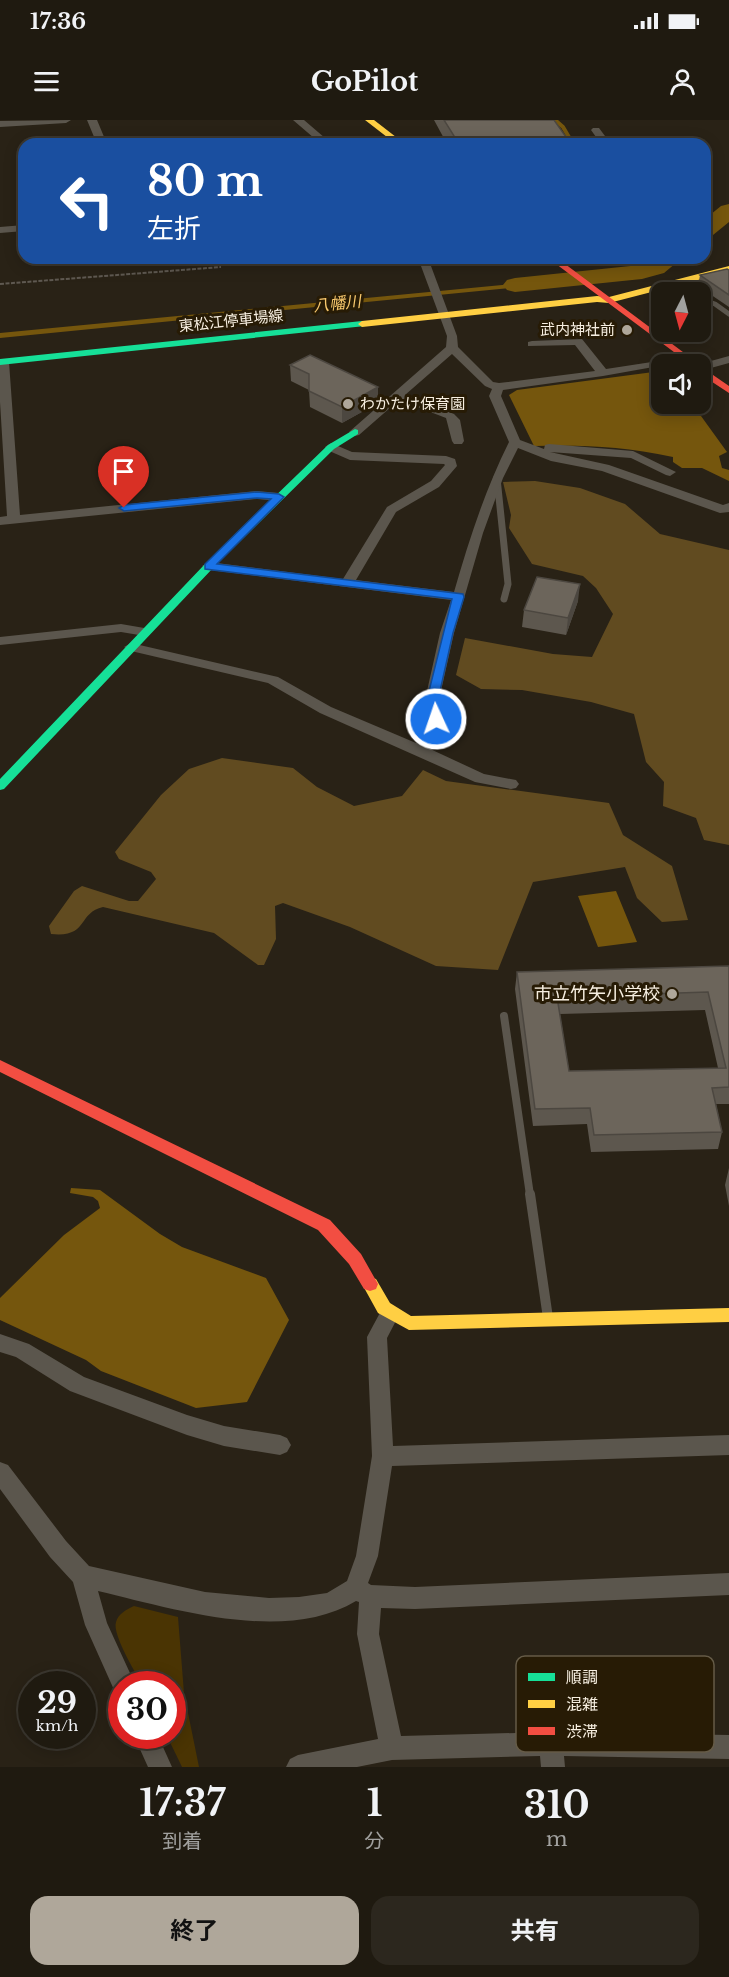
<!DOCTYPE html>
<html lang="ja">
<meta charset="utf-8">
<style>
:root{--surface:#1f1a10;--page:#2c271e;--text:#f1f3f6;--muted:#a1a19f;--line:#3c3830;--accent:#afa79a}
body{margin:0;font-family:"Libre Baskerville","Noto Sans JP",serif;background:var(--page);color:var(--text);height:100vh;display:flex;flex-direction:column;font-size:22px;white-space:nowrap}
*{box-sizing:border-box;margin:0}
p{font-size:20px;color:var(--muted)}
.icon{flex:none;width:33px;height:33px;fill:none;stroke:currentColor;stroke-width:2;stroke-linecap:round;stroke-linejoin:round}
.map{position:relative;height:1647px;overflow:hidden}
.sheet{display:flex;flex-direction:column;background:var(--surface);flex:1}
.sheet>*{flex:none}
.guide{position:absolute;left:18px;top:18px;width:693px;height:126px;border-radius:18px;box-shadow:0 3px 15px #0003,0 0 0 2px var(--line);background:#1a4fa0;color:#fff;overflow:hidden}
.needle{width:39px;rotate:186deg}
.fabs{position:absolute;left:651px;top:162px;display:grid;gap:12px}
.fabs a{display:grid;place-items:center;width:60px;height:60px;border-radius:12px;background:var(--surface);box-shadow:0 3px 15px #0003,0 0 0 2px var(--line);font-size:30px}
.speed{position:absolute;left:18px;top:1551px;display:flex;gap:12px;font-size:30px;font-weight:700;text-align:center}
.speed>*{display:grid;place-content:center;width:78px;height:78px;border-radius:50%;background:var(--surface);box-shadow:0 3px 15px #0003,0 0 0 2px var(--line);line-height:1}
.speed small{font-size:15px;font-weight:400}
.speed .limit{border:9px solid #d22;background:#fff;color:#111}
.pin{position:absolute;display:grid;place-items:center;width:51px;height:51px;color:#fff;margin:-62px -26px;border-radius:50% 50% 50% 0;rotate:-45deg;box-shadow:0 0 6px #0007}
.pin .icon{rotate:45deg}
.me{position:absolute;width:66px;margin:-33px;rotate:357deg;stroke-linejoin:round;filter:drop-shadow(0 0 4px #0008)}
.turn{display:flex;align-items:center;gap:21px;height:126px;padding:0 30px;font-size:27px}
.turn .icon{width:78px;height:78px;stroke-width:2.5}
.turn b{display:block;font-size:42px;line-height:51px}
.eta{display:flex;justify-content:space-evenly;align-items:center;height:102px;text-align:center}
.eta b{font-size:36px;font-weight:700;line-height:42px}
.primary-button{display:flex;gap:12px;margin-top:auto;padding:12px 30px}
.primary-button a{flex:1;height:69px;border-radius:18px;background:var(--accent);color:#111;font-size:24px;font-weight:700;line-height:69px;text-align:center}
.primary-button a+a{background:var(--page);color:var(--text)}
.status{display:flex;justify-content:space-between;align-items:center;height:42px;padding:0 30px;background:var(--surface);direction:ltr}
.status svg{height:16px;fill:currentColor}
header{display:flex;justify-content:space-between;align-items:center;height:78px;padding:0 30px;background:var(--surface);font-size:27px;font-weight:700}
.map>svg:first-child{display:block}
</style>
<div class="status"><b>17:36</b><svg viewBox="0 0 49 12"><path d="M0 12V9h3v3zM5 12V6h3v6zM10 12V3h3v9zM15 12V0h3v12zM26 1h20v11H26zM47 4h2v5h-2z"/></svg></div>
<header><svg class="icon" aria-label="menu" viewBox="0 0 24 24"><path d="M4 6h16M4 12h16M4 18h16"/></svg>GoPilot<svg class="icon" aria-label="person" viewBox="0 0 24 24"><circle cx="12" cy="8" r="4"/><path d="M4 21q1-7 8-7t8 7"/></svg></header>
<div class="map">
<svg width="729" height="1647" viewBox="0 0 729 1647">
<rect width="100%" height="100%" fill="#292216"/>
<path fill="#4a3403" d="M134,1486L178,1497L184,1573L199,1647H182L167,1616H172V1564H142C135,1552 112,1514 116,1502C118,1494 127,1489 134,1486Z"/>
<path fill="#614b20" d="M535,361L580,368L625,384L660,414L729,430V725L704,720L696,698L663,686L664,662L646,642L634,594L591,582L522,570L481,569L456,555L465,518L553,534L592,537L613,494L596,468L583,456L532,444L509,408L511,395L503,362Z
M222,638L293,648L317,667L354,686L402,676L423,650L446,661L609,683L623,715L672,746L688,800L662,802L637,778L625,747L533,762L498,850L436,846L350,807L283,783L275,786L276,819L264,845H258L214,813L103,787C77,793 89,818 51,814L49,806L74,771L82,766L129,781H138L156,759L151,752L119,739L115,732L161,675L189,649Z"/>
<path fill="#75560d" d="M564,159L570,162L0,218V213Z
M661,251L662,284H684V292L701,296L727,332L719,336L722,348L729,350V361L702,348H682L673,342V337C622,326 585,325 534,326L509,275L517,270Z
M616,771L637,822L598,827L578,776Z
M71,1068L100,1070L160,1114L182,1127L266,1158L289,1200L247,1282L196,1288L101,1251L86,1240L0,1200V1178L64,1115L100,1088L98,1081L93,1077L70,1073Z"/>
<g fill="none" stroke-linecap="round" stroke-linejoin="round">
<path stroke="#75560d" stroke-width="4" d="M555,0L563,7L573,24
M649,138L656,148"/>
<path fill="#75560d" fill-rule="evenodd" d="M729,84V102L713,115L705,117V99L721,86Z
M655,138H682L664,153L642,159L515,172L507,170L503,165L507,160L515,158L640,145Z"/>
<path stroke="#5f5951" stroke-width="2" stroke-dasharray="4 1.5" stroke-linecap="butt" d="M0,164L221,147"/>
<path stroke="#5b564d" stroke-width="5" d="M700,179L715,184L729,194"/>
<path stroke="#5b564d" stroke-width="7" d="M497,358L508,464L504,479"/>
<path stroke="#5b564d" stroke-width="8" d="M504,896L530,1075"/>
<path stroke="#5b564d" stroke-width="10" d="M530,1074L548,1198"/>
<path fill="#5b564d" fill-rule="evenodd" d="M71,0L66,3L0,7V1Z
M87,0H97L107,24H97Z
M293,0H304L332,24H321Z
M593,8H599L611,24H601L591,10Z
M24,105V111L0,113V107Z
M418,138H428L457,216L458,227L493,262L499,263L595,251L575,225L528,226V222L532,221L582,219L606,249L691,236L693,238L687,241L603,256L503,270L501,276L520,320L544,329L545,325L549,324L633,331L676,352L670,356L666,355L631,338L550,332L609,345L723,385L729,383V392L720,393L602,351L551,341L518,328L503,358L483,413L454,513L441,571L443,599L428,628L484,654L516,660L519,664L516,668L511,669L475,662L320,593L268,563L131,531L124,527L131,523L278,557L331,587L416,623L429,599L427,571L440,513L451,480L209,450L202,446L209,442L343,459L387,387L431,361L445,345L444,344L350,340L327,330L325,327L331,323L352,332L446,336L455,339L457,346L439,367L396,392L356,460L454,472C469,420 485,370 509,322L489,276L492,269L485,266L452,234L405,275L454,294L460,300L464,321L462,324H454L452,321L446,298L399,280L359,315L355,316L349,312L446,227L447,216Z
M729,236V243L700,251V244Z
M0,239L9,242L20,395L257,371L279,373L285,377L279,381L257,379L0,405V397L7,396L0,282Z
M121,504L150,509L152,512L145,516L121,512L0,525V517Z
M389,1186L396,1189L399,1195L387,1218L393,1326L729,1315V1335L392,1346L378,1436L368,1463L371,1465L415,1467L729,1453V1475L415,1489L381,1488L379,1514L401,1616L551,1612L729,1615V1639L564,1636L565,1647H541L540,1636L392,1640L357,1647H286L290,1639L298,1635L378,1619L357,1514L359,1482L356,1481C285,1524 174,1489 98,1471L107,1503L135,1564H122V1575L115,1572L85,1505L73,1462L50,1437L0,1369V1342L8,1345L66,1421L89,1446L205,1472L269,1478L299,1477L327,1473L347,1461L356,1436L372,1336L367,1217L382,1189Z
M0,1214L29,1224L84,1257L187,1295L224,1306L280,1315L287,1318L291,1325L287,1332L280,1335L224,1326L187,1315L70,1271L16,1237L0,1232Z
M134,1616H158L172,1647H148Z"/>
<path fill="#16e098" fill-rule="evenodd" d="M362,201L365,202V206L0,245V239Z
M355,309L358,310V314L334,329L213,448L4,669L0,670V659L205,444L328,325Z"/>
<path fill="#ffcf43" fill-rule="evenodd" d="M365,0H374L405,24H396Z
M729,146V152L609,183L597,182L362,207L358,204L362,201L597,176L609,177Z
M370,1157L376,1159L390,1183L411,1196L729,1188V1202L409,1210L378,1193L362,1164L364,1159Z"/>
<path fill="#f24e42" fill-rule="evenodd" d="M548,138H557L699,244H690Z
M700,246L729,266V273L700,254Z
M0,940L330,1100L361,1134L378,1164L376,1169L370,1171L364,1169L349,1144L318,1110L0,952Z"/>
</g>
<path fill="#5d574e" fill-rule="evenodd" d="M434,0H554L571,24H447Z
M729,150V187L698,166L700,155Z
M290,245L378,283L342,303L310,287L309,270L291,261Z
M578,481L566,515L522,507L524,490Z
M729,846V984H716L722,1012L718,1029L591,1032L587,1004L533,1006L515,869L517,852ZM705,890L718,948L569,951L560,894Z
M729,1048V1086L725,1065Z"/>
<path fill="#4c4740" d="M378,267V283L342,303V287Z
M580,464L578,481L566,515L568,498Z"/>
<path fill="#6c655b" stroke="#4c4740" stroke-width="1.5" fill-rule="evenodd" d="M444,0H554L571,24H459Z
M727,149L729,150V175L700,155Z
M310,235L378,267L342,287L309,271V254L290,245Z
M537,457L580,464L568,498L524,490Z
M729,846V967L712,968L722,1012L594,1015L590,988L535,989L517,852ZM708,872L726,948L569,951L557,877Z"/>
<path fill="#1a73e8" stroke="#114b97" stroke-width="1.5" d="M257,372L279,374L284,377L217,444L463,474L464,477L453,513L440,571V602H432L430,599L429,571L452,479L205,449V444L271,379L257,378L124,391L119,388L124,385Z"/>
<g fill="#afa79a" stroke="#271b05" stroke-width="2">
<circle cx="627" cy="210" r="6"/>
<circle cx="348" cy="284" r="6"/>
<circle cx="672" cy="874" r="6"/>
</g>
<g text-anchor="middle" stroke-width="6" stroke-linejoin="round" paint-order="stroke">
<g font-size="15" fill="#f7efe1" stroke="#271b05">
<text transform="translate(231 201) rotate(-6)" y="5">東松江停車場線</text>
</g>
<g font-size="15" fill="#f7efe1" stroke="#271b05" text-anchor="end">
<text x="615" y="215">武内神社前</text>
<text x="360" y="289" text-anchor="start">わかたけ保育園</text>
</g>
<g font-size="16" font-style="italic" fill="#f9c96e" stroke="#271b05">
<text transform="translate(337 183) rotate(-6)" y="6">八幡川</text>
</g>
<g font-size="18" fill="#f7efe1" stroke="#271b05" text-anchor="end">
<text x="660" y="880">市立竹矢小学校</text>
</g>
</g>
<rect x="516" y="1536" width="198" height="96" rx="9" fill="#271b05" stroke="#655b47" stroke-width="1.5"/>
<rect x="528" y="1553" width="27" height="8" fill="#16e098"/>
<rect x="528" y="1580" width="27" height="8" fill="#ffcf43"/>
<rect x="528" y="1607" width="27" height="8" fill="#f24e42"/>
<g font-size="16" fill="#f7efe1">
<text x="566" y="1563">順調</text>
<text x="566" y="1590">混雑</text>
<text x="566" y="1617">渋滞</text>
</g>
</svg>
<div class="fabs">
<a><svg class="needle" viewBox="-14 -14 28 28"><path d="M0-13l5 13h-10z" fill="#e53935"/><path d="M0 13l5-13h-10z" fill="#a1a19f"/></svg></a>
<a><svg class="icon" aria-label="sound" viewBox="0 0 24 24"><path d="M4 9h4l5-4v14l-5-4H4zM17 9q2 3 0 6"/></svg></a>
</div>
<div class="speed"><div>29<small>km/h</small></div><div class="limit">30</div></div>
<div class="pin" style="left:124px;top:388px;background:#d93025"><svg class="icon" aria-label="arrive" viewBox="0 0 24 24"><path d="M6 21V4h12l-3 4 3 4H6"/></svg></div>
<svg class="me" style="left:436px;top:599px" viewBox="-20 -20 40 40"><circle r="17" fill="#1a73e8" stroke="#fff" stroke-width="3"/><path d="M0-11L8 9 0 5-8 9z" fill="#fff"/></svg>
<div class="guide">
<div class="turn"><svg class="icon" aria-label="left" viewBox="0 0 24 24"><path d="M17 20v-9H6M10 6l-5 5 5 5"/></svg><div><b>80 m</b>左折</div></div>
</div>
</div>
<section class="sheet">
<div class="eta">
<div><b>17:37</b><p>到着</p></div>
<div><b>1</b><p>分</p></div>
<div><b>310</b><p>m</p></div>
</div>
<div class="primary-button"><a>終了</a><a>共有</a></div>
</section>
